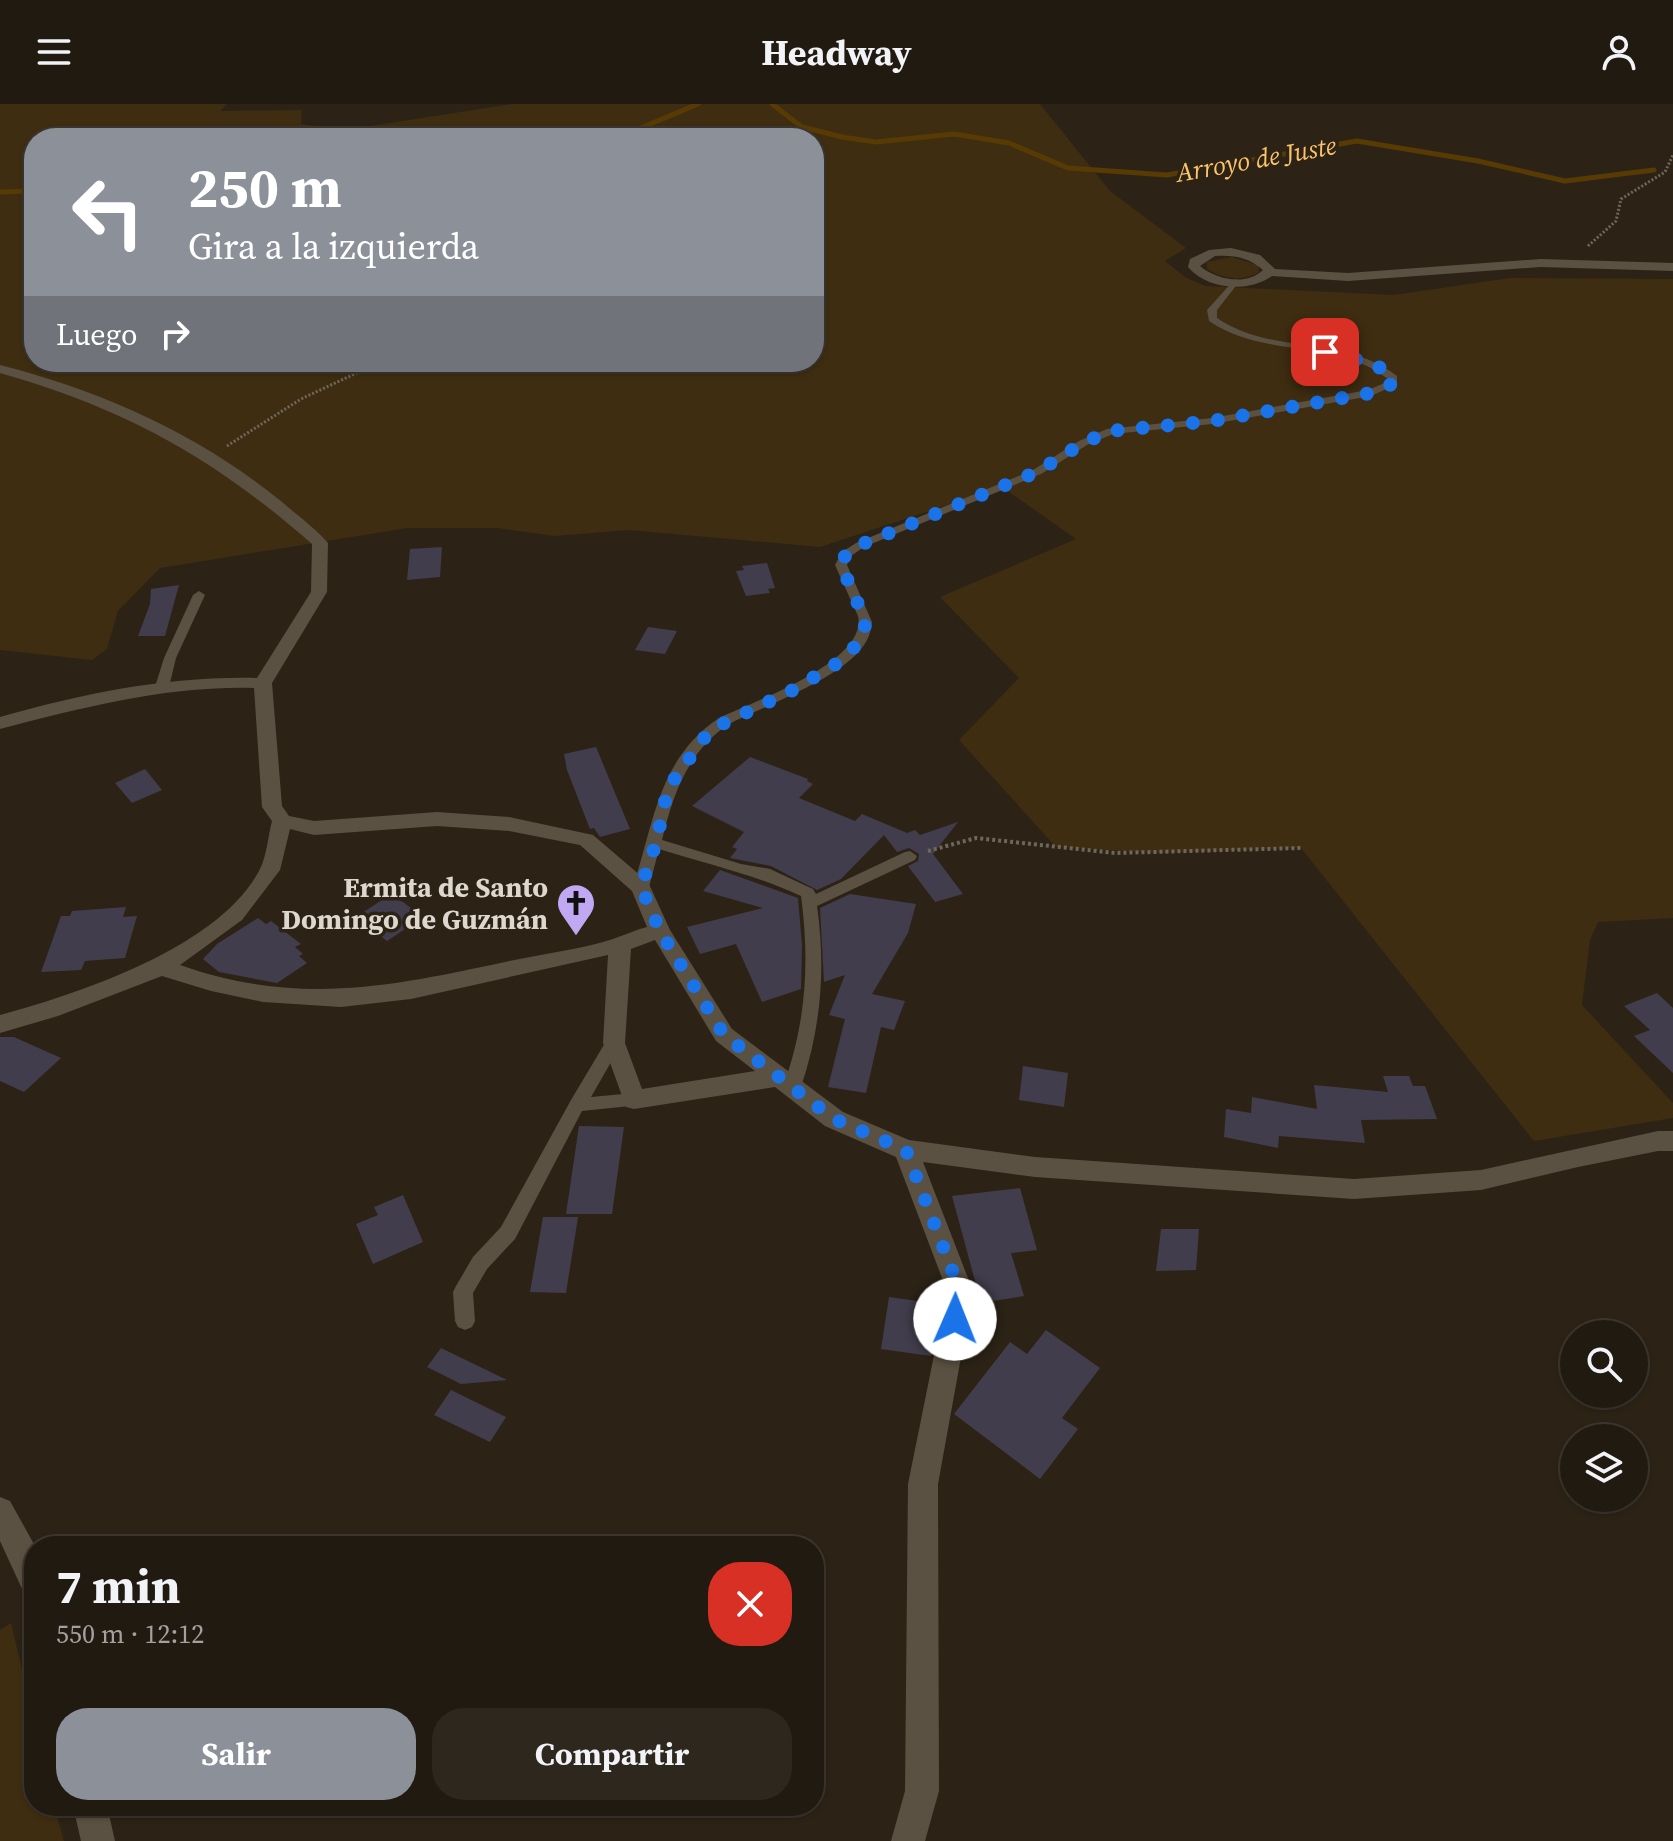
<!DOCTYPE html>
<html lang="es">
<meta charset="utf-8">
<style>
:root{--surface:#211a10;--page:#2d271e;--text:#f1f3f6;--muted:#a2a19f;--line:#3e3830;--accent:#8c9099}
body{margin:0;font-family:"Source Serif 4",serif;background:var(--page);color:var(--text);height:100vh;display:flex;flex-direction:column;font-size:30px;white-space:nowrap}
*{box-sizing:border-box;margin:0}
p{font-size:26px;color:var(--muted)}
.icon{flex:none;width:44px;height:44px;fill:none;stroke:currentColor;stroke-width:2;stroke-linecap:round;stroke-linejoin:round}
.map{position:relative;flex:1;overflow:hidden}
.panel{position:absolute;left:24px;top:1432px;width:800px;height:280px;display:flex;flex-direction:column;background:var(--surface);border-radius:32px;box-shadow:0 2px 6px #0004,0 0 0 2px var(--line)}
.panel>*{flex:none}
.hud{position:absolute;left:24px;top:24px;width:800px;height:244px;border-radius:32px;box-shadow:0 2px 6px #0004,0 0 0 2px var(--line);background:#8c9099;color:#fff;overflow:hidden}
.tools{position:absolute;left:1560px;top:1216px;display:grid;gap:16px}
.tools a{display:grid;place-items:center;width:88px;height:88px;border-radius:50%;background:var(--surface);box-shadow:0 2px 6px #0004,0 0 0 2px var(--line);font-size:40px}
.pin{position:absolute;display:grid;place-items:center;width:68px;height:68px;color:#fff;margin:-34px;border-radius:16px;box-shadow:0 4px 12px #0006}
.me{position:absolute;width:88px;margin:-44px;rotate:1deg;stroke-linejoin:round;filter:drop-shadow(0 0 6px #0008)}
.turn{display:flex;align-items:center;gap:28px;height:168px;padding:0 32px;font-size:36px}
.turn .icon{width:104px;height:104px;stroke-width:2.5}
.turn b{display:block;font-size:56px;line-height:68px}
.then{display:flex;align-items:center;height:76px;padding:0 32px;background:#0003;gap:16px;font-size:30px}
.round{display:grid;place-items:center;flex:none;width:84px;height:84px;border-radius:32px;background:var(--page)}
.headline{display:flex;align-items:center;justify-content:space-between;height:136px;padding:0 32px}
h1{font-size:48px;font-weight:700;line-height:60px}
.cta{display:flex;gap:16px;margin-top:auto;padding:16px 32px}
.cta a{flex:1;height:92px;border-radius:32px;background:var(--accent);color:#fff;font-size:32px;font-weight:700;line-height:92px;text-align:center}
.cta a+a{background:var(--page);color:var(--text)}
header{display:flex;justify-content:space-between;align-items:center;height:104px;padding:0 32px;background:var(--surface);font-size:36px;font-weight:700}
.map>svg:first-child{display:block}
</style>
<header><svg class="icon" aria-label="menu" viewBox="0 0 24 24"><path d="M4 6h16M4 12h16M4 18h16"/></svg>Headway<svg class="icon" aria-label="person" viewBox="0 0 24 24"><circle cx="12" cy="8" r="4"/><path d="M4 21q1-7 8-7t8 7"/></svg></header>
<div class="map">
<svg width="1673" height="1737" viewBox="0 0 1673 1737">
<rect width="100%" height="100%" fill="#2c2316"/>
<path fill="#3e2d11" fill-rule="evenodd" d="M0,0H227L220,7L302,6L301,20L345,26L512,0H1040L1110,87L1186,144L1165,157L1185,173L1205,182L1394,191L1510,174L1673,175V814L1598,818L1590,836L1582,901L1673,999V1014L1534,1037L1301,744L1156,749L1056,743L959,636L1019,574L940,493L1076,435L1002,383L820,443L628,426L555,432L498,424H407L160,464L118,507L107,545L92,556L0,546ZM34,34H814V258H34Z
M1232,153L1258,161L1259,168C1244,178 1222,175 1207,165V158Z
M11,1519L34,1616V1702H54L64,1737H0V1526Z"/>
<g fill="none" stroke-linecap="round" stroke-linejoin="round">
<path stroke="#583b04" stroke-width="5" d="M772,0L802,23L842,33L876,38L954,30L1009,39L1068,64L1167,71L1357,37L1478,57L1565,77L1654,66
M617,34L698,0
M0,88L34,87"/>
</g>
<path fill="#413d4c" d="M442,443L440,473L407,476L410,445Z
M767,459L775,484L768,485L770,489L746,492L736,467L744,466L742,462Z
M179,481L165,532H138L150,500L151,485Z
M648,523L677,527L665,550L635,546Z
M596,643L630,725L600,733L594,724L590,725L567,666L564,650Z
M750,653L808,675L807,677L813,680L799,694L855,717L862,710L907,729L915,726L920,731L958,718L933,750L963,790L935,798L908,762L918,757L919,750L909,744L897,748L884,731L841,775L817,786L771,762L730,754L737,745L732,743L744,728L692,702Z
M145,665L162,686L132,699L115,679Z
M720,766L798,794L802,841L801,885L762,898L736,840L700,850L687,823L763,804L703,787Z
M850,790L916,800L908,829L872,890L905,897L894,926L881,923L866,989L828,983L845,915L829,911L845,871L824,878L820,804Z
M388,792L403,798L423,813L387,837L356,813Z
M126,803L123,813L137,812L125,854L85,857L81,866L41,868L61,812H70L72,807Z
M258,814L266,820L271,817L301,840L295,843L303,850L299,852L307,859L277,879L219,868L203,855L217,840Z
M1657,889L1673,904V969L1634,932L1650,926L1624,902Z
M0,933H14L61,954L24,988L0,977Z
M1023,962L1068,969L1064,1003L1019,996Z
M1383,972H1409L1413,982H1425L1437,1015L1361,1016L1365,1039L1279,1032L1278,1044L1224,1033L1226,1005L1251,1009L1252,993L1317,1005L1314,981L1388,988Z
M579,1022L624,1023L612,1110H566Z
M1020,1084L1037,1146L1011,1149L1024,1192L981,1199L952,1092Z
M403,1091L423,1138L373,1160L356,1120L378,1111L374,1103Z
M543,1113H578L566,1189L530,1188Z
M1161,1125H1199L1196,1166L1156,1167Z
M889,1193L938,1200L931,1252L881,1245Z
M1046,1226L1100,1264L1062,1314L1078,1325L1040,1375L954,1310L1010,1238L1027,1250Z
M441,1244L507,1276L461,1280L427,1263Z
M451,1286L506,1313L490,1338L434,1311Z"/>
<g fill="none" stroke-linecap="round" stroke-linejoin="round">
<path stroke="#6f675b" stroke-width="3" stroke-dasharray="2 2" stroke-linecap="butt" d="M1588,142L1616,117L1621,95L1665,68L1673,51
M227,342L301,295L380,258"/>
<path stroke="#6f675b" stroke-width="4" stroke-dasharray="3 3" stroke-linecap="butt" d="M928,747L976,734L1115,749L1301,744"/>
<path fill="#5b5142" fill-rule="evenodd" d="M1235,175L1239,178L1217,206V214C1273,252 1342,230 1397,272V280L1371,292L1212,320L1113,330L1087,341L1041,370L864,443L851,452L847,461L872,518C871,524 870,531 867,536C849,572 764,602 729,620C688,647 673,690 662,736L741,760L770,765L813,785L816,790L905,748L910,747L917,752L915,756L817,802C826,865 821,923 801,983L798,988H786L783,983C806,919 810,859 801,792C756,771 707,760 659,745L649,783L646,787H636L633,783C654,719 658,655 719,614C752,598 868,558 858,512L835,461L842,448L856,439L1033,366L1079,337L1107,325L1212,314L1368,286L1387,278L1388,275C1335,234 1265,255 1209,217L1207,206Z
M199,487L205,491L176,554L169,583L167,586H157L155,583L164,554L193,491Z
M614,933L620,934L622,939L591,993L634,989L640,991L643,996L640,1001L582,1007L515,1135L487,1165L473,1189L475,1217L472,1223L465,1226L458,1223L455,1217L453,1188L456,1182L473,1153L501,1123L571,996L608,934Z"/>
<path fill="#5b5142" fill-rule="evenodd" d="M1231,144L1260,151L1275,165L1348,169L1541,155L1673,159V167L1541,163L1348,177L1272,172C1248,189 1208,186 1188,163L1190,155L1209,146ZM1215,152C1234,151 1248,153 1263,166C1247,182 1216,176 1200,162Z
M0,261C103,287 200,331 282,398C297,411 315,424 328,439L327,488L272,579L282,702L289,712L314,717L437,708L509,713L593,731L648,778L670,826L732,925L843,1008L909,1036L1035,1053L1354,1075L1481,1066L1658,1027H1673V1047H1658L1578,1063L1481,1086L1354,1095L1035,1073L923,1058L973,1187L938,1380L939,1687L925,1737H891L905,1687L908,1380L947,1187L896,1053L825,1022L775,983L634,1005L626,1003L603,939L608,851L411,895L341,903L263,898L211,887L162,872L58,912L0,929V911C80,889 220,843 260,765C267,751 268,732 272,717L262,703L254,584C165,582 86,603 0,625V613C86,589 168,572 257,574L311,488L312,440C214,354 126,305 0,269ZM437,722L509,727L580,741L632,787L647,823C635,826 625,831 613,835C579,846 540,850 505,858C389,883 297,902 180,861L242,816L280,766L290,725L314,731ZM655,836L716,937L755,967L642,985L625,939L631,845Z
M0,1393L10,1397L35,1442L34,1491L23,1487L0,1437Z
M73,1702H107L115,1737H81Z"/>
</g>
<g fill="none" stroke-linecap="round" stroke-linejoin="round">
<path stroke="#1a73e8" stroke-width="14" stroke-dasharray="0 25.2" d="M955,1215L960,1187L906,1046L834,1015L724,931L660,827L641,783L656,739L668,684L710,626L791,587L836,560L860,538L866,518L841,461L846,450L860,441L1037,368L1083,339L1111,327L1212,317L1371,289L1392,280L1393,274L1375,260L1325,248"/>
</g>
<defs>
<symbol id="church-pin" viewBox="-11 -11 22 30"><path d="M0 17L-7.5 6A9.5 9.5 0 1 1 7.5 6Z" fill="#c1a8f3" stroke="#2c2316"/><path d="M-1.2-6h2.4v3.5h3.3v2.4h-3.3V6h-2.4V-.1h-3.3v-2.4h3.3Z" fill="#111"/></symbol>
</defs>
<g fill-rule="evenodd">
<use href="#church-pin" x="554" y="777" width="44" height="60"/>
</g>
<g text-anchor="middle" stroke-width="7" stroke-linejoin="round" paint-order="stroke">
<g font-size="26" font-style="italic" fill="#fdc46a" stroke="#2c2316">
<text transform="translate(1256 55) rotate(-10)" y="9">Arroyo de Juste</text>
</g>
<g font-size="28" font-weight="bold" fill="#ddd7ce" stroke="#2c2316" text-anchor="end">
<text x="548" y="793">Ermita de Santo<tspan x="548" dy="32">Domingo de Guzmán</tspan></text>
</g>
</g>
</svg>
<div class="tools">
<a><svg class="icon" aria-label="search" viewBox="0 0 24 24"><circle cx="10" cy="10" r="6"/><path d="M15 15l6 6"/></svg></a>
<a><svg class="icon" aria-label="layers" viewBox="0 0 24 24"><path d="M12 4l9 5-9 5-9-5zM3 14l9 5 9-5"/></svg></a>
</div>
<div class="pin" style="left:1325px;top:248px;background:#d93025"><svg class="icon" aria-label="arrive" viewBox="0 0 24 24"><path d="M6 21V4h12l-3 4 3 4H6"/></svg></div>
<svg class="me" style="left:955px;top:1215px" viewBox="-20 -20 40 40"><circle r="19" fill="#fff"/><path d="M0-13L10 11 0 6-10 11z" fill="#1a73e8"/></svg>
<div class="hud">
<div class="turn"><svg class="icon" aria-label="left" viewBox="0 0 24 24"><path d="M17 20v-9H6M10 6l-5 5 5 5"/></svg><div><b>250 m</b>Gira a la izquierda</div></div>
<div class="then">Luego<svg class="icon" aria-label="right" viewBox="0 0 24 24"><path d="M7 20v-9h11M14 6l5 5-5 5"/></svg></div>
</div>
<section class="panel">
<div class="headline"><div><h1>7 min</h1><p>550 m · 12:12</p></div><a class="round" style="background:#d93025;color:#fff"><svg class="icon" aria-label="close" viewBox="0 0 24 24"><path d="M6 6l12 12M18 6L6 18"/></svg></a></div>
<div class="cta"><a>Salir</a><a>Compartir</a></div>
</section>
</div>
